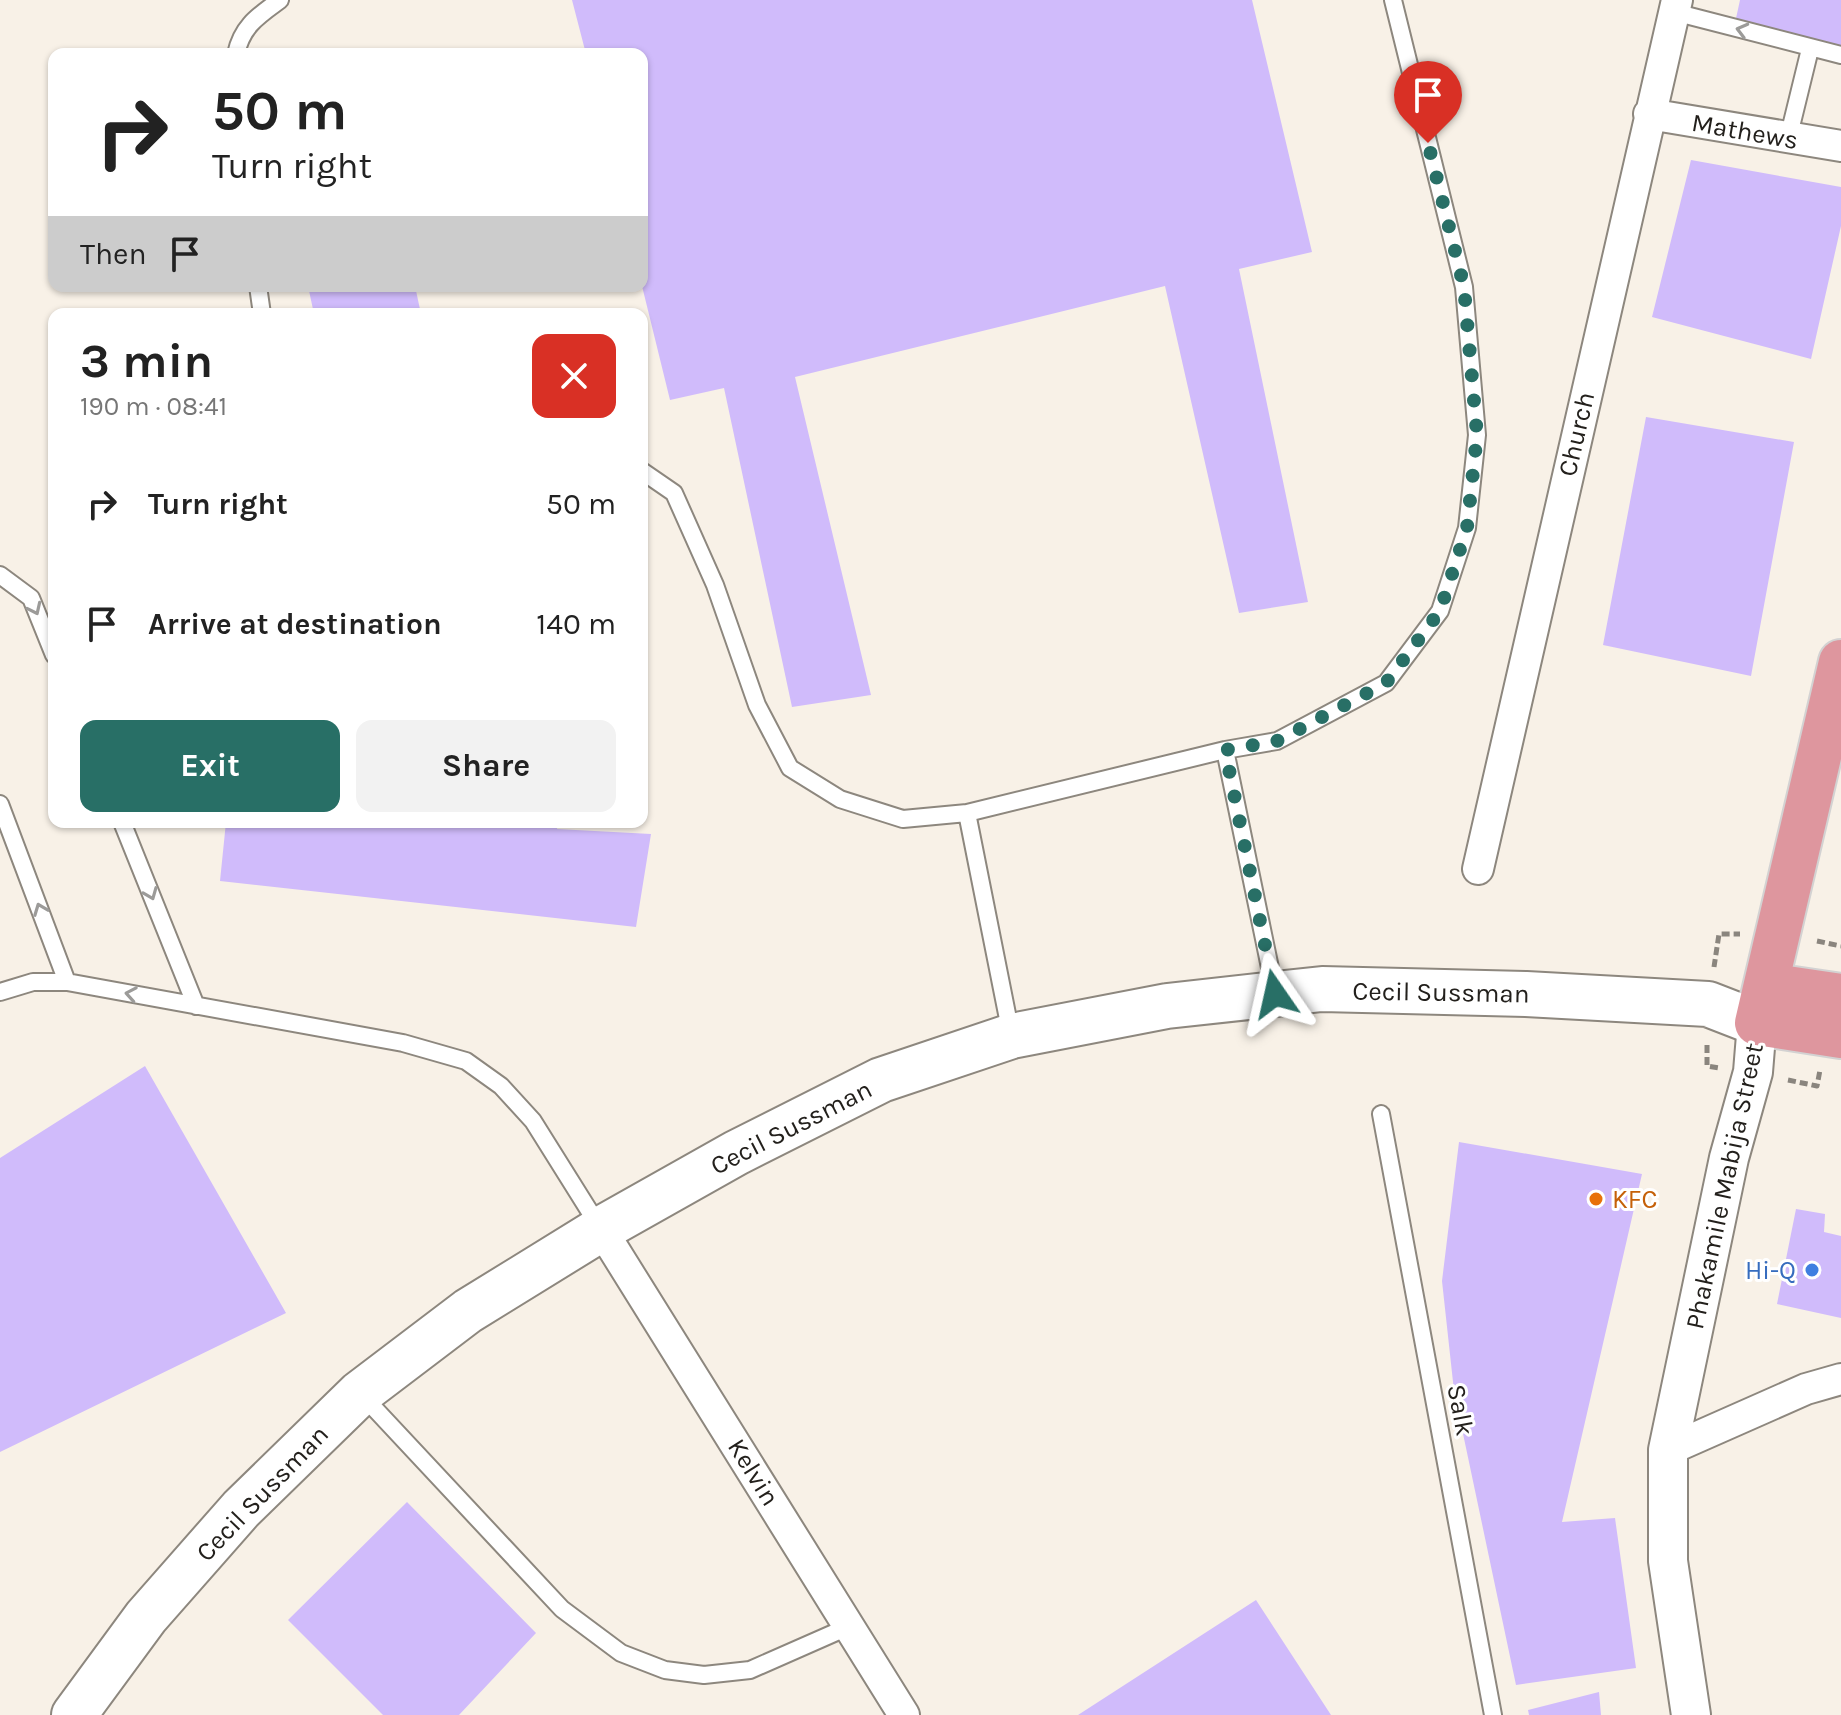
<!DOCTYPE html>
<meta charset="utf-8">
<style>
:root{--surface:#fff;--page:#f2f2f2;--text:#222;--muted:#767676;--accent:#286f66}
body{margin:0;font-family:Karla,sans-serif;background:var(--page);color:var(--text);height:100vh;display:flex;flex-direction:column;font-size:30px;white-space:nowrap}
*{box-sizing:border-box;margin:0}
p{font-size:26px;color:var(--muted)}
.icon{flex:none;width:44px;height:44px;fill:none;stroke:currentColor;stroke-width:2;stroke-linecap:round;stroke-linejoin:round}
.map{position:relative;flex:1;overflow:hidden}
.details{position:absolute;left:48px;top:308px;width:600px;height:520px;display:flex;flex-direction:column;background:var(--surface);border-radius:16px;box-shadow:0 2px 6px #0004}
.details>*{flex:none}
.banner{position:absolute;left:48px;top:48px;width:600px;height:244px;border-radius:16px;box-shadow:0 2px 6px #0004;background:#fff;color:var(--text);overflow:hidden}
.pin{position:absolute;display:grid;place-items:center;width:68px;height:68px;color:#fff;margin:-82px -34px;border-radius:50% 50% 50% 0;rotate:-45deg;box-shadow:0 0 8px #0007}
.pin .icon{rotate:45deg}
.me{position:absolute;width:88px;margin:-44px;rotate:349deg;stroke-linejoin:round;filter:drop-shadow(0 0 6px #0008)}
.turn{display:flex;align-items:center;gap:28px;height:168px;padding:0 32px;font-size:36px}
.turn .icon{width:104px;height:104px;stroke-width:2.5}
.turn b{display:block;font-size:56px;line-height:68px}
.then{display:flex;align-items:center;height:76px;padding:0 32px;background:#0003;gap:16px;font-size:30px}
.round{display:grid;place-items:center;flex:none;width:84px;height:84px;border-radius:16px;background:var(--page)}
.headline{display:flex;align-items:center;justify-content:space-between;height:136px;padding:0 32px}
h1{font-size:48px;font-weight:700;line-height:60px}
.button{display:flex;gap:16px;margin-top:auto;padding:16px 32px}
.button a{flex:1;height:92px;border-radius:16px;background:var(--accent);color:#fff;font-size:32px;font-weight:700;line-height:92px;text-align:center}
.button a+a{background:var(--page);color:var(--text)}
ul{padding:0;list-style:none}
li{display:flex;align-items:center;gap:24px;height:120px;padding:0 32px}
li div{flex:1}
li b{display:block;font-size:30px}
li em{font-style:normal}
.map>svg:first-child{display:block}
</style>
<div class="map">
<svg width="1841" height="1715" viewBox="0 0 1841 1715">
<rect width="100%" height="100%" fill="#f8f1e7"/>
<path fill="#d0bbfb" d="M572,0H1252L1312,252L1239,269L1308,602L1239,613L1165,286L795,377L871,695L792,707L724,388L670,400L642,286V54H586Z
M1740,0H1841V48L1735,23Z
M1691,160L1841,187V226L1811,359L1652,317Z
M308,286H415L421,314H314Z
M1646,417L1794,442L1751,676L1603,645Z
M226,822H558L557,829L651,834L636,927L220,881Z
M145,1066L286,1313L0,1452V1158Z
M1459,1142L1642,1174L1562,1522L1615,1518L1636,1668L1516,1685L1454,1391L1442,1281Z
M1796,1209L1825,1214L1824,1232L1841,1236V1318L1777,1304Z
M407,1502L536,1633L459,1715H383L288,1620Z
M1256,1600L1331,1715H1078Z
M1599,1692L1601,1715H1529L1528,1710Z"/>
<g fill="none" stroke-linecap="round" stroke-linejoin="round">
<defs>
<path id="service" d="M1674,12L1841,55
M236,54C242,26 258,16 280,0
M1788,139L1810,49
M258,286L262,314
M642,471L674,493L715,585L757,705L790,768L840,799L903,819L967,813L1225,750
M0,575L31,598L54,655
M0,804L67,982
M967,813L1011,1034
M122,822L196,1006
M0,992L33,982H67L403,1043L466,1061L501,1086L533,1121L600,1228
M1275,992L1225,750L1277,741L1386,683L1440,611L1467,528L1477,435L1464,287L1393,0
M1381,1114L1493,1715
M361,1394L562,1609L621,1653L665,1670L704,1675L750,1670L850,1626"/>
<path id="minor" d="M1649,114L1841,146
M1478,869L1677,0
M601,1229L904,1715
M1668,1450L1806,1389L1841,1379"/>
<path id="tertiary" d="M1691,1715L1668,1561V1450L1729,1158L1753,1072L1757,1023"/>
<path id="secondary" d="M74,1715L146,1617L241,1509L360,1393L468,1311L601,1229L736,1153L881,1080L1012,1036L1167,1006L1322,989L1526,994L1708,1004L1757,1023"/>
<path id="trunk" d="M1841,662L1757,1023L1841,1036
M1766,985L1841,996"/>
</defs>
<use href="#service" stroke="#8d877e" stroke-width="20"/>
<use href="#minor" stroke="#8d877e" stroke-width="34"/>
<use href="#tertiary" stroke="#8d877e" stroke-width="42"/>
<use href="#secondary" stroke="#8d877e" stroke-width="48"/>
<use href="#trunk" stroke="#d3d2d2" stroke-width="48"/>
<path stroke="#8a857e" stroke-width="5" stroke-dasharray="8 4" stroke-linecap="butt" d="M1817,941L1841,946
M1714,967L1719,934H1740
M1707,1045V1066L1719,1068
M1788,1080L1817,1086L1820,1070"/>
<use href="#service" stroke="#fff" stroke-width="16"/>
<use href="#minor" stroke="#fff" stroke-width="30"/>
<use href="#tertiary" stroke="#fff" stroke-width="38"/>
<use href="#secondary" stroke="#fff" stroke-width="44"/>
<use href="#trunk" stroke="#de969e" stroke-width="44"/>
</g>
<defs><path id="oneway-chevron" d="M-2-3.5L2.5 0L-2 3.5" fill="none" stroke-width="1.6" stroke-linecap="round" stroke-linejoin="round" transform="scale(2)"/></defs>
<g stroke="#9c9b99">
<use href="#oneway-chevron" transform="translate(1742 30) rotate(-165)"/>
<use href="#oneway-chevron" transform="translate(35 609) rotate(65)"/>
<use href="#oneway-chevron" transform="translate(151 894) rotate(68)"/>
<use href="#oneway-chevron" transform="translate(40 909) rotate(-111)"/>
<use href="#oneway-chevron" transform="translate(131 994) rotate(-170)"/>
</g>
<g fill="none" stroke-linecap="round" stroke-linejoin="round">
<path stroke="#286f66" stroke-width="14" stroke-dasharray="0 25.2" d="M1275,994L1225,750L1277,741L1386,683L1440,611L1467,528L1477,435L1464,287L1428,143"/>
</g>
<circle fill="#e8710a" stroke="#fff" stroke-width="3" cx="1596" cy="1199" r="8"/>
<circle fill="#3f7fe0" stroke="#fff" stroke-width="3" cx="1812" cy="1270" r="8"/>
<g text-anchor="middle" stroke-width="6" stroke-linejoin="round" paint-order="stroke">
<g font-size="26" fill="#23201c" stroke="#fff">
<text transform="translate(1745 131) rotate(10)" y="9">Mathews</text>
<text transform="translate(1576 434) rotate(-77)" y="9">Church</text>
<text transform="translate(1441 992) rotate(1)" y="9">Cecil Sussman</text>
<text transform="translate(791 1127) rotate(-27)" y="9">Cecil Sussman</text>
<text transform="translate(1724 1186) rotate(-78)" y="9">Phakamile Mabija Street</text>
<text transform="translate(1461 1410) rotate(79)" y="9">Salk</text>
<text transform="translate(754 1472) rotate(58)" y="9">Kelvin</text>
<text transform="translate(262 1493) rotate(-46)" y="9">Cecil Sussman</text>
</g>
<g font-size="26" fill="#c56008" stroke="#fff" text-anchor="start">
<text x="1612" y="1208">KFC</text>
</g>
<g font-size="26" fill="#366cbe" stroke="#fff" text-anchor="end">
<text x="1796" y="1279">Hi-Q</text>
</g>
</g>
</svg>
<div class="pin" style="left:1428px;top:143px;background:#d93025"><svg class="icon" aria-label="arrive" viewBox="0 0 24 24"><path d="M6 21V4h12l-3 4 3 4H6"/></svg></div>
<svg class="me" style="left:1275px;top:994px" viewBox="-20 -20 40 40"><path d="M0-17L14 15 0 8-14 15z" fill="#286f66" stroke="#fff" stroke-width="4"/></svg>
<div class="banner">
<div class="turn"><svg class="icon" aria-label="right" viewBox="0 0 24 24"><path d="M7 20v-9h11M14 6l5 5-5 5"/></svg><div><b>50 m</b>Turn right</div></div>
<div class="then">Then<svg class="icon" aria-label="arrive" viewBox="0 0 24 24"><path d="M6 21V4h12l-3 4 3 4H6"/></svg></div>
</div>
<section class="details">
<div class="headline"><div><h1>3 min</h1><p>190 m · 08:41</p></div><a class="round" style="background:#d93025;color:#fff"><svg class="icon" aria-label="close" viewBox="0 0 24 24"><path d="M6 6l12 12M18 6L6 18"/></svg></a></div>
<ul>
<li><svg class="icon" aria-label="right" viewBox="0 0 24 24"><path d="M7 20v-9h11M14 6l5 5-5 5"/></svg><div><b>Turn right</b></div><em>50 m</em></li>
<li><svg class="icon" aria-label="arrive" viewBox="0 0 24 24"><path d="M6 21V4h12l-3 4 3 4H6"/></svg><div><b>Arrive at destination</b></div><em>140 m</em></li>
</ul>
<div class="button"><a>Exit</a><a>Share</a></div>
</section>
</div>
